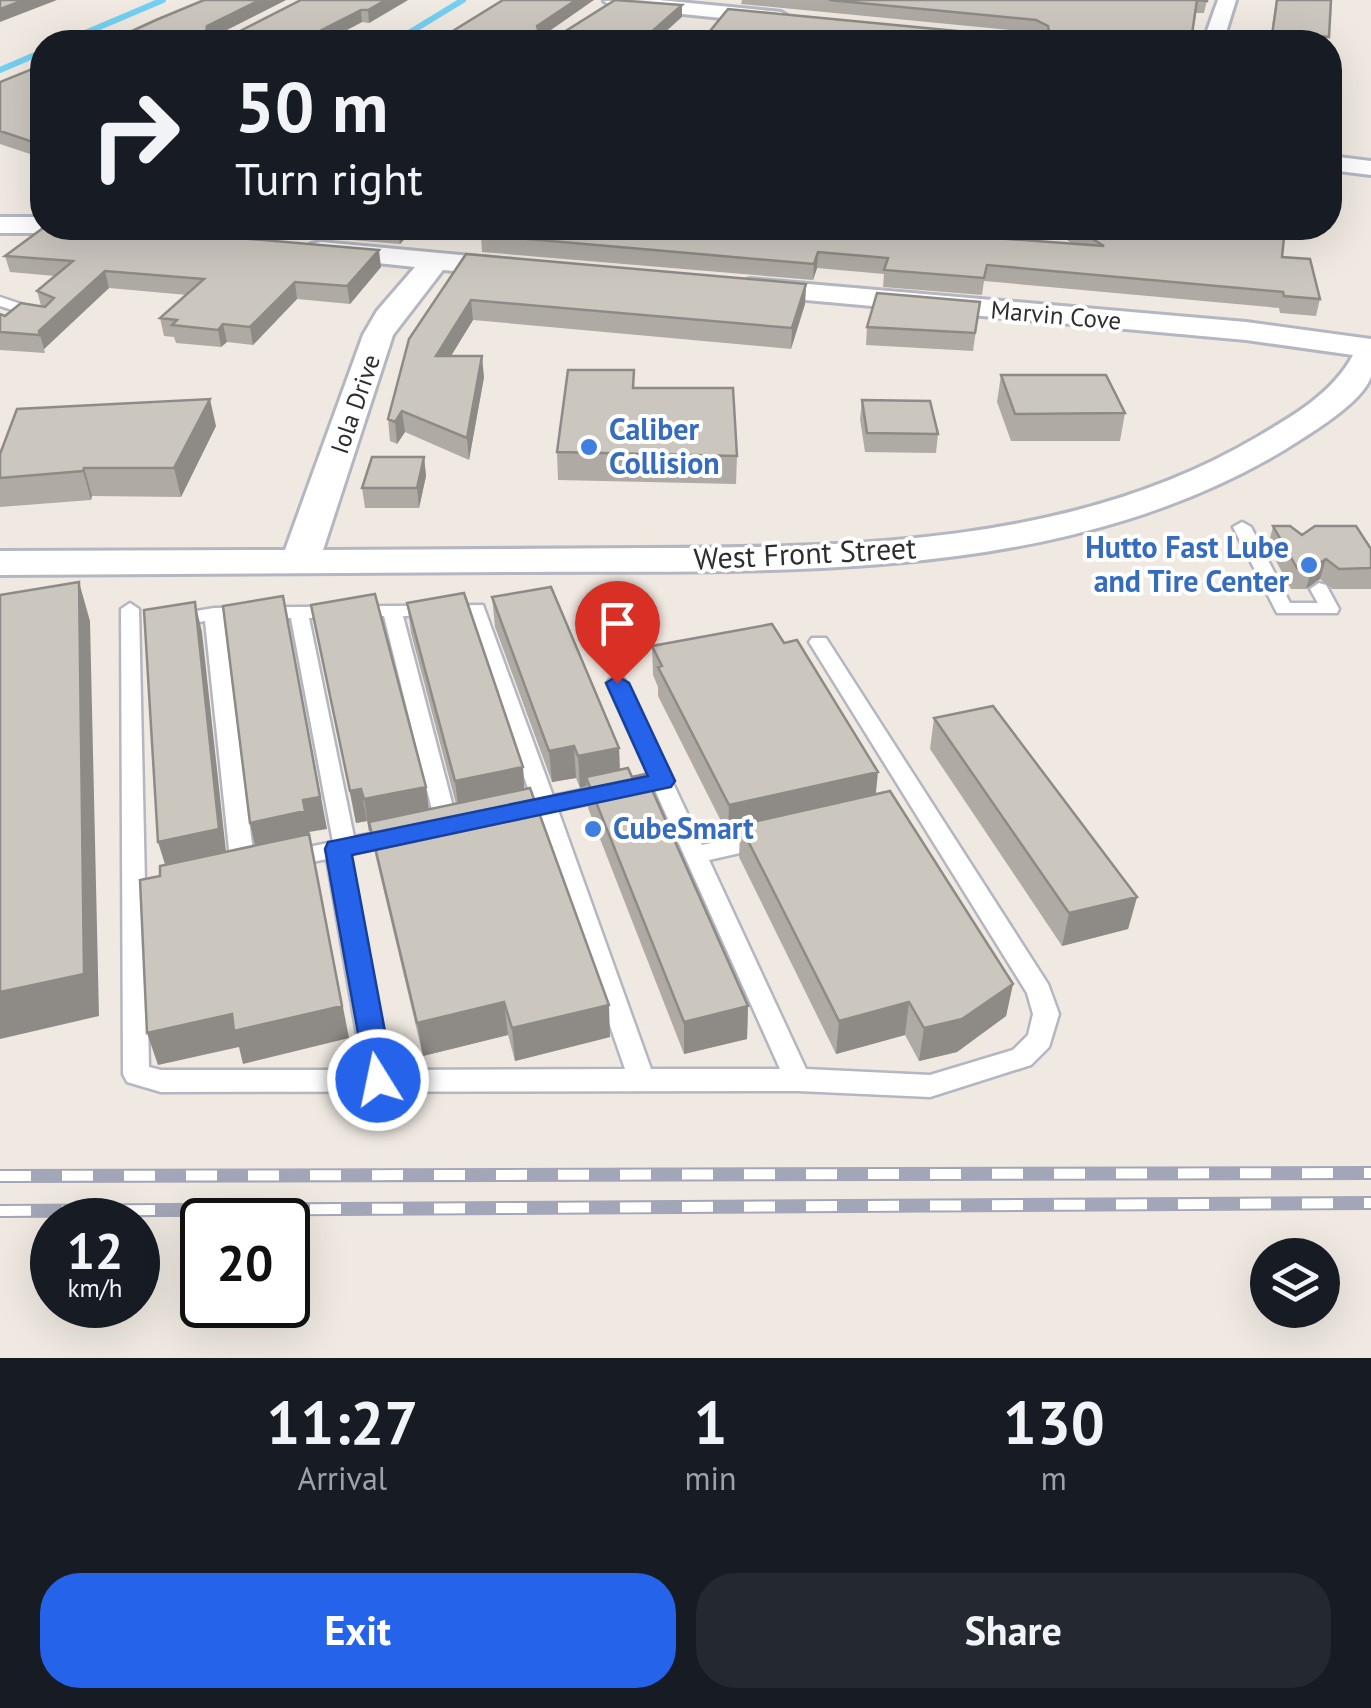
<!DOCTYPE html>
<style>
:root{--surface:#171b24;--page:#242831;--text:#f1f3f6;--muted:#9ea1a6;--accent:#2563eb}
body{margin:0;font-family:"PT Sans",sans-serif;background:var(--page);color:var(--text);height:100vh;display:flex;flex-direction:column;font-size:38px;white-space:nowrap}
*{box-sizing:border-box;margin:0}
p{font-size:32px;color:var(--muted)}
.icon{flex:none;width:55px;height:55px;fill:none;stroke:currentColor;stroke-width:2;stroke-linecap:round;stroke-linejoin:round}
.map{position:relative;height:1358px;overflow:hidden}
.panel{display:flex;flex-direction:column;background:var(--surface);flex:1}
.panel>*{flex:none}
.guide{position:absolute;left:30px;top:30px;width:1312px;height:210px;border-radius:40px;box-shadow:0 10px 40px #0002;background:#171b24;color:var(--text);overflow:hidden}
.fabs{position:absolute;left:1250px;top:1238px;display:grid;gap:20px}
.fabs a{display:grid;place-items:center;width:90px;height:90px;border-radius:50%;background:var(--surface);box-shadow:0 10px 40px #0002;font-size:50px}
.speed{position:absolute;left:30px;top:1198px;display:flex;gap:20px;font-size:50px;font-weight:700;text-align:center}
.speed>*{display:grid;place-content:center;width:130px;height:130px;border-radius:50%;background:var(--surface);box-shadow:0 10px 40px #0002;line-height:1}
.speed small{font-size:25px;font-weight:400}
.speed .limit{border:5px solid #111;border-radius:15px;background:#fff;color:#111}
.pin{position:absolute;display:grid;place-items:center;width:85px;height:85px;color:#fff;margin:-102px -42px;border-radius:50% 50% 50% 0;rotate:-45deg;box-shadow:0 0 10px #0007}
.pin .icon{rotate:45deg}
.me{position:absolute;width:110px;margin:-55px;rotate:350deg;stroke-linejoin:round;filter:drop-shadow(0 0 8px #0008)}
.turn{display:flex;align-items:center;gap:35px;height:210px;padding:0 40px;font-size:45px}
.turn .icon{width:130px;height:130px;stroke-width:2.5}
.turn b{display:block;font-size:70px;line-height:85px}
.eta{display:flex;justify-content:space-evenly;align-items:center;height:170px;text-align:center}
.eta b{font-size:60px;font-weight:700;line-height:70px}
.primary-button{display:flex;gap:20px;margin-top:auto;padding:20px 40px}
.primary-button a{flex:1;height:115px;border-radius:40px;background:var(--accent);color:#fff;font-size:40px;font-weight:700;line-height:115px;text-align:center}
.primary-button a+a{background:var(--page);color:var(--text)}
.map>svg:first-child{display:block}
</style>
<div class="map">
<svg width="1371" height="1358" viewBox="0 0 1371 1358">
<rect width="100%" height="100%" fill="#efe9e1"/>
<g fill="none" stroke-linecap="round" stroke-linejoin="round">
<path stroke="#75cff0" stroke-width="6" d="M64,42L163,0
M394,42L463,0
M0,70L42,52"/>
<defs>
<path id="service" d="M0,297L42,311L44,314L37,318L0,306Z
M1242,522L1251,527L1290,603H1318L1310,589L1319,583L1326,585L1339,609L1337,613H1277L1233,527Z
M130,603L139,609L149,1067L161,1070H363L327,859L287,867L279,865L276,859L279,853L333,842L291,618L224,619L255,868L251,874H235L231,868L205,621L172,627L162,621L172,615L214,608L483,605L553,796L649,776L607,683L610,679H624L702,845L763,832L771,834L774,840L771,846L709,860L806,1069L930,1075L1013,1050L1028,1035L1033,1014L1027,993L809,642L812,638H826L1048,984L1059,1014L1049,1047L1031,1065L930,1097L798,1091L161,1092L127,1082L123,1074L121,609ZM469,615L532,800L524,803L521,808L524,813L537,814L625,1069L389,1070L349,854L404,843L407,837L404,831L396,829L354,837L309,618L384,616L436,826L439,831H455L458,826L403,616ZM655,790L780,1069H651L558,810Z"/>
<path id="minor" d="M659,0L781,12L791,18L781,24L613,7L604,1Z
M1218,0H1236L1223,42H1203Z
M1330,156L1371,161V175L1330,170Z
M0,217H42V228H54L42,233H0Z
M321,242L514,260L528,268L514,276L443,270L393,335L323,550C431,549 539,549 648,548C854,547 1074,545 1257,437C1293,416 1333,393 1353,355L1246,340L740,294L736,288L740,282L750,279L1246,322L1371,339C1371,350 1371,366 1371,376C1364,402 1308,435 1286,449C1058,586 777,570 521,572C347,573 174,574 0,575V551L285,550L363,335L377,311L415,267L311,256L307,250L311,244Z"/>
</defs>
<use href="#service" stroke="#b4b7c1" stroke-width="5"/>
<use href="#minor" stroke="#b4b7c1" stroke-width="6"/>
<use href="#service" fill="#fff" fill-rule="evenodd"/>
<use href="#minor" fill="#fff" fill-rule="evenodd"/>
<defs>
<path id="rail" d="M0,1176L1371,1173
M0,1211L1371,1203"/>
</defs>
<use href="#rail" stroke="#a3a6b8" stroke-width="14"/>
<use href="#rail" stroke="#fff" stroke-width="10" stroke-dasharray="31" stroke-linecap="butt"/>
</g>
<path fill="#afaba4" d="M286,0L222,32L236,33L408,0L369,23L362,22L324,42H108Z
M742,0H1207L1204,13H1196L1191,42H701L1030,32L741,4Z
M1276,0H1331L1327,42H1270Z
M42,65V158L0,144V82Z
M205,228H415L400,244Z
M1049,228H1285L1282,257L1320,299L1316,316L1280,313L1279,308L984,281L982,295L883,287L884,274L817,268L813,280L482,252L481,235L968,236L1073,244Z
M466,254L806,284L805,304L791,349L473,320L451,356L484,377L469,460L405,432L397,444L390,441L388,419Z
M5,256L381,267L350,304L297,299L253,345L227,342L221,347L176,343L174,337L164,336L160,318L187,295L109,288L44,349L45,353L0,350V314L5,316L41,306L37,291L55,276L10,272Z
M980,302L973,351L866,345L867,327Z
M1001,375L1125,413L1120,441H1011L997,402Z
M634,388L737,456L736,484L558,480L557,452Z
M862,400L938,434L936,453L865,452L860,419Z
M216,426L181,497L92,496L91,500L0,507V454Z
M424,457L426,476L419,508H365L362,488Z
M1273,526L1302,535L1371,549V589H1332L1320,579L1306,589H1291L1268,546Z
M492,597L619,748L620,770L748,1006L747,1039L684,1054L588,808L587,786L580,788L576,778L552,782L495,627Z
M407,603L523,767L524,789L610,1037L515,1061L508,1035L423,1056L375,854L371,831H369L367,821L356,823L311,605L426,787L429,810L456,804L411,633Z
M652,646L875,794L1013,984L1006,1016L957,1052L919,1061L905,1035L836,1054L739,857L740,833L728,835L658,696V687L653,675Z
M934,718L1137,897L1128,929L1062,946L930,749Z"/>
<path fill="#8e8b86" d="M24,0H57L0,22V9Z
M260,0H286L209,39L206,32L207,26Z
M386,0H408L369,23L368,10Z
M576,0H594L538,39L537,26Z
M682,5V17L654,42H640Z
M361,10L362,22L324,42H298Z
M398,228H415L400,244Z
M379,250L381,267L350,304L347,286Z
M818,252L817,268L813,280L814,264Z
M105,271L109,288L44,349L39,331Z
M295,282L297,299L253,345L250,327Z
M806,284L805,304L791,349L792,328Z
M471,300L473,320L438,377L436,356Z
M223,324L227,342L221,347L218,330Z
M482,356L484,377L469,460L467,438Z
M210,399L216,426L181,497L174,468Z
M402,411L405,432L397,444L395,422Z
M424,457L426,476L419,508L417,488Z
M84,468L92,496L91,500L83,471Z
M1326,559L1320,579L1306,589L1312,568Z
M79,582L90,621L99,1016L0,1039V992Z
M283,596L327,829L309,832L303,800Z
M195,602L202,632L227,861L168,874L158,842Z
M574,746L576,778L552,782L549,751Z
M619,748L620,779L586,777L587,786L580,788L578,756Z
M523,767L525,799L459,813L455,781Z
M878,772L875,802L740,825V833L728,835L729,805Z
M426,787L430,819L369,831L364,799Z
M361,789L367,821L356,823L350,791Z
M305,811L349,1038L243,1064L239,1047L158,1065L147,1033L257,855L250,823Z
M1137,897L1128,929L1062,946L1069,913Z
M1013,984L1006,1016L957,1052L919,1061L924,1028Z
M504,1002L508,1035L423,1056L417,1023Z
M909,1002L905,1035L836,1054L839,1021Z
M609,1005L610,1037L515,1061L512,1028Z
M748,1006L747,1039L684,1054V1022Z"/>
<path fill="#cbc7bf" stroke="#8e8b86" stroke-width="2.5" d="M0,0H24L0,9Z
M204,0H260L207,26L206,32L236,33L301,0H386L368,10H361L298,42H108L156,20Z
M503,0H576L537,26L539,33L564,32L615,0L682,5L640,42H435Z
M829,0H1207V1L1197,0L1192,34H1187L1185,42H701L728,9L978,33L1049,31L1048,26L1036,20Z
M1277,0H1331L1329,37L1311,35L1312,42H1271Z
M42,65V145L0,131V82Z
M43,228H123L379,250L347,286L295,282L250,327L223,324L218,330L172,325L177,320L160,318L204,279L105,271L39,331L40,335L0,332V314L5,316L21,303L45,307L54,298L37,291L73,261L5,256Z
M486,228H946L969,229L968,236L1104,246L1075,228H1285L1282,257L1310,259L1320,299L1284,296L1283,292L987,265L984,278L884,270L888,258L818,252L814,264L481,235Z
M466,254L806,284L792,328L471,300L436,356H482L467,438L402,411L395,422L388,419L409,339Z
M877,293L980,302L975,333L867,327Z
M568,370H634L633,388H733L737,456L557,452Z
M1001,375H1106L1125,413L1015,414Z
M210,399L174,468H84L83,471L0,478V454L17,409Z
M862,400L930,401L938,434L867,433Z
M372,457H424L417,488H362Z
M1273,526H1290L1302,535L1315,526H1356L1371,549V568L1339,569L1326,559L1312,568H1297Z
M79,582L84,974L0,992V595Z
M551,587L619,748L578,756L574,746L549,751L492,597Z
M464,593L523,767L455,781L407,603Z
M375,594L426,787L364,799L361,789L350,791L311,605Z
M283,596L320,797L303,800L305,811L250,823L223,606Z
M195,602L219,829L158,842L144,610Z
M772,624L784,643L797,640L878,772L729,805L658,667L662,666L652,646Z
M993,706L1137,897L1069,913L934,718Z
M628,768L632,777L645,774L748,1006L684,1022L586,777Z
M530,788L609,1005L512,1028L504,1002L417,1023L369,822Z
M890,791L1013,984L962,1019L924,1028L909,1002L839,1021L740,825Z
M309,834L342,1006L234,1031L232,1014L147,1033L140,880L160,876V866Z"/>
<path fill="#2563eb" stroke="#184099" stroke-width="2.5" d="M617,676L629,683L675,781L671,787L352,855L394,1080L389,1089L378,1093L368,1089L325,849L328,842L648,776L606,683Z"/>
<g fill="#3f7fe0" stroke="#fff" stroke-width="4">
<circle cx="589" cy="447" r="10"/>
<circle cx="1309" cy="565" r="10"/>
<circle cx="593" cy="829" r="10"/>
</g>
<g text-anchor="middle" stroke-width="8" stroke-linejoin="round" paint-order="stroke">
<g font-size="25" fill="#2e2e2e" stroke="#fff">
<text transform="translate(1056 315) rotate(5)" y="9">Marvin Cove</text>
<text transform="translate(355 404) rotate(-71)" y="9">Iola Drive</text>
</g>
<g font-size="30" font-weight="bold" fill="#366cbe" stroke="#fff" text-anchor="start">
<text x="609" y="440">Caliber<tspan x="609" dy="34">Collision</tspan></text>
<text x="1289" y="558" text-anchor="end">Hutto Fast Lube<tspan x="1289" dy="34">and Tire Center</tspan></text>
<text x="613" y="839">CubeSmart</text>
</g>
<g font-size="30" fill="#2e2e2e" stroke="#fff">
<text transform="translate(805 554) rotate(-3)" y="10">West Front Street</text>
</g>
</g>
</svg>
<div class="fabs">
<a><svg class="icon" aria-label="layers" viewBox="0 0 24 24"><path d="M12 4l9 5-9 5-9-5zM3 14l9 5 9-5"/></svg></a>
</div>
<div class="speed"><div>12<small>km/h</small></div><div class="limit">20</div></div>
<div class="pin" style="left:617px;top:683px;background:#d93025"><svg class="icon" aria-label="arrive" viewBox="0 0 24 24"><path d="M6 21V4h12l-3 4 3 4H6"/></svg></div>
<svg class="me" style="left:378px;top:1080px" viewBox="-20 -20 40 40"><circle r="17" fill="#2563eb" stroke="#fff" stroke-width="3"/><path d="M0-11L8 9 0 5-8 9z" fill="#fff"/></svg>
<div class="guide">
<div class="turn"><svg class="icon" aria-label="right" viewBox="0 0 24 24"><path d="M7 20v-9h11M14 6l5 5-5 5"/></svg><div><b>50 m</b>Turn right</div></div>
</div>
</div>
<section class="panel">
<div class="eta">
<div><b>11:27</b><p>Arrival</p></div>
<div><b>1</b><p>min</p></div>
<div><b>130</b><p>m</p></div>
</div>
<div class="primary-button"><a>Exit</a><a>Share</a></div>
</section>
